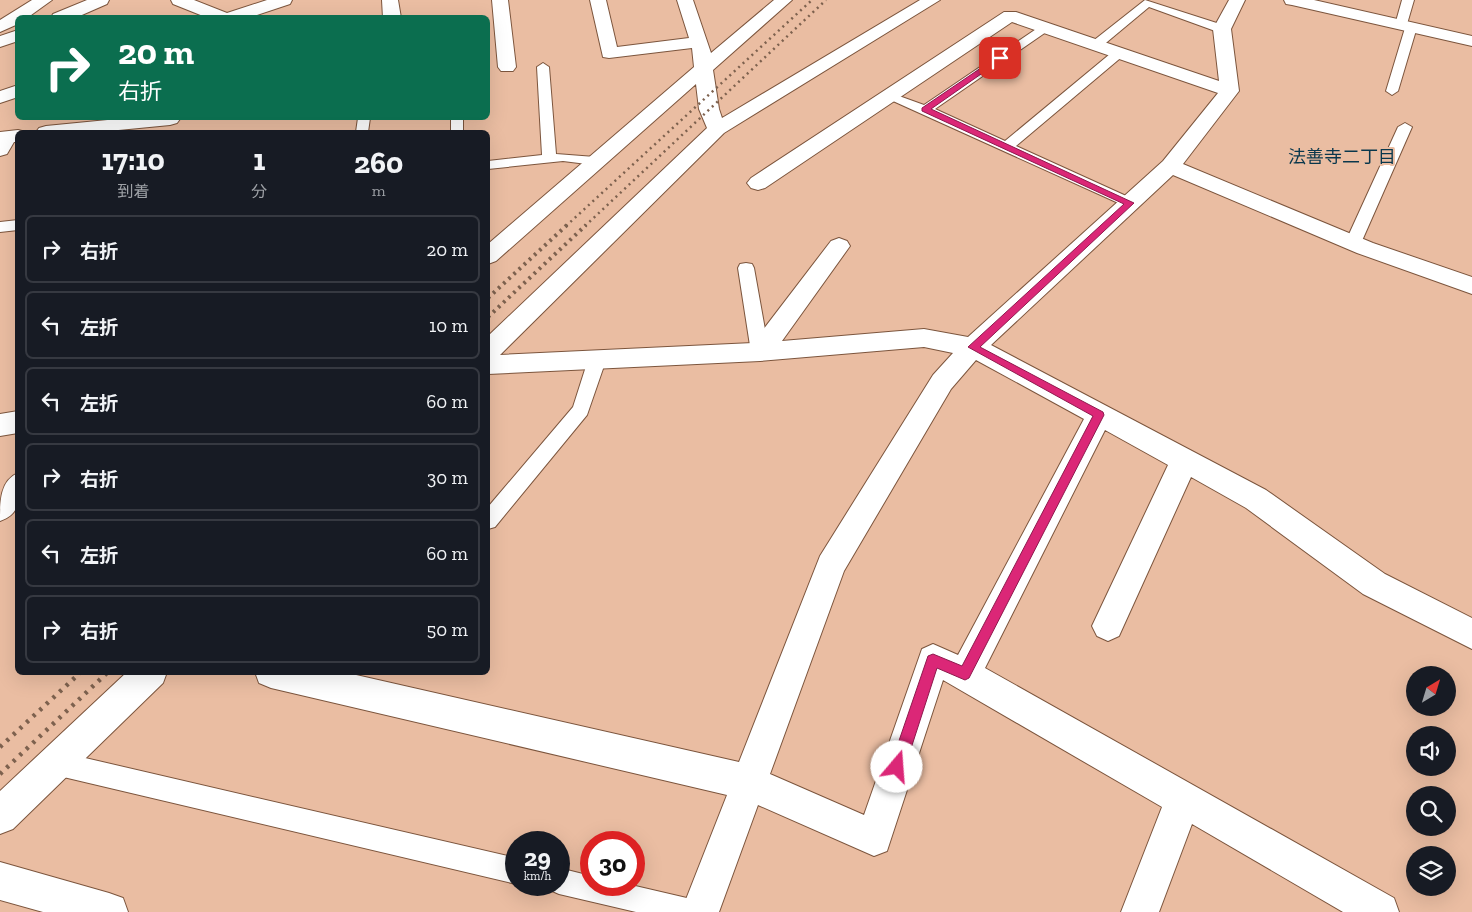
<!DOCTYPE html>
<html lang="ja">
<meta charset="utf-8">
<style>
:root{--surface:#171b24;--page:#242831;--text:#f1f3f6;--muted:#9ea1a6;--line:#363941}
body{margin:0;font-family:"Zilla Slab","Noto Sans JP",serif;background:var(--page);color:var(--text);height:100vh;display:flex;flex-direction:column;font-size:19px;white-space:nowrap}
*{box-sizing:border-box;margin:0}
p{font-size:16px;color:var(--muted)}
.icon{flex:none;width:28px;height:28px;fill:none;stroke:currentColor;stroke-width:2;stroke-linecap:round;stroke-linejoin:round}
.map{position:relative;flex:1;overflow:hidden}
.details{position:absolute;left:15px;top:130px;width:475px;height:545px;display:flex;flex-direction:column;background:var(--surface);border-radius:8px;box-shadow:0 5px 20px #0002}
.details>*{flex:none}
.hud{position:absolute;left:15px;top:15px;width:475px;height:105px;border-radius:8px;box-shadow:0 5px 20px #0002;background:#0b6e4f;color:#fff;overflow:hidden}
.needle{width:32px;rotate:38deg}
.buttons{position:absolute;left:1406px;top:666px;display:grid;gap:10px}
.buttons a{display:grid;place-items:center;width:50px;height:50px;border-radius:50%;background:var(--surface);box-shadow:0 5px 20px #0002;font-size:25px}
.speed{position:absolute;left:505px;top:831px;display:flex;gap:10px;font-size:25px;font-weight:700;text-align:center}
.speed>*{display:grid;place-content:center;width:65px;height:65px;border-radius:50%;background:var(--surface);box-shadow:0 5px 20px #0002;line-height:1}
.speed small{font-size:12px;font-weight:400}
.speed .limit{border:8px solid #d22;background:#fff;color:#111}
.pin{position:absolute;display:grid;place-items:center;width:42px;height:42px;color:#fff;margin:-21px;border-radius:10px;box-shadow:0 2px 8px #0006}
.me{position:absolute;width:55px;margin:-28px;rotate:18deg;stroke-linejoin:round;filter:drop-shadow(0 0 4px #0008)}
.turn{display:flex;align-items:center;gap:18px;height:105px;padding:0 20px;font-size:22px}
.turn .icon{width:65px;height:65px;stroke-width:2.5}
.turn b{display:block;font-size:35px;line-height:42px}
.eta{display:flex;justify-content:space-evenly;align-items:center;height:85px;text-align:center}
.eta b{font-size:30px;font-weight:700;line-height:35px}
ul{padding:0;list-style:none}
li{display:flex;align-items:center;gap:15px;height:68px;margin:0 10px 8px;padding:0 10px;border:2px solid var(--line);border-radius:8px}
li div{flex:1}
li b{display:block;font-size:19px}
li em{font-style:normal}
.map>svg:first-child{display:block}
</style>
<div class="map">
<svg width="1472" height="912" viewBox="0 0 1472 912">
<rect width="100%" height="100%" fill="#eabda2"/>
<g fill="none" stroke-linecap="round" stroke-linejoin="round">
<defs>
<path id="service" d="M1145,0L1226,26L1228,29L1222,33L1218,32L1149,7L1101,47H1093L1091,44L1093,41Z
M1402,0H1414L1407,24H1415L1417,27L1398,91L1392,95L1386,91L1405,28H1397L1395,25Z
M1045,23L1049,24V30L935,109L1005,141L1116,49H1124L1126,52L1124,55L1016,146L1135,200L1137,203L1135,206H1125L882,96L888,92L924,105Z
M543,63L549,67L556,154L595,157L602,161L595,165L563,161L488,169V161L542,155L537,67Z
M358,118H370L368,132H356Z
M451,118H463V132H451Z
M1405,123L1412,127L1361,243L1358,247H1348L1345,243L1398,127Z
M18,220V230L0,232V222Z
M746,263L752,264L754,268L769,352L766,357L760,358L754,357L751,352L738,268L740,264Z
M597,354L603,355L606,360L587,415L495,527L488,529V507L573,407L588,360L591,355Z
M55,751L516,858V884L55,775L47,771L43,763L47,755Z
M559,868L591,876V885H631L691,899L700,903L704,912H636L559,894L550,890L548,885H559Z"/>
<path id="minor" d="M87,0H109L107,4L75,18H51L53,14Z
M171,0H194L227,13L267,0H292L290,4L248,18H208L173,4Z
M382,0H398L401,18H383Z
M492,0H508L516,67L513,71H501L498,67Z
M590,0H606L617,47L689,38L677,0H693L711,53L774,0H792L713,70L719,109L722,118L920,0H940L724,133L500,355L753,343L831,241L839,238L847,241L850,246L782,341L924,329L968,337L1163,161L1218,93L1012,22L765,188L758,190L751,188L747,183L751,178L1004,12H1016L1219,81L1213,29L1229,0H1245L1231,29L1239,91L1183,164L1373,243L1472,277V294L1357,253L1173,175L991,345L1266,490L1385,574L1472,618V649L1363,594L1246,508L1191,477L1119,636L1108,641L1097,636L1092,626L1168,465L1105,430L985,668L1394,898L1399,912H1343L1192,824L1159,912H1121L1162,807L943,680L887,851L874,856L758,805L719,912H681L727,795L271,688L259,683L255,672H343L739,762L820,556L933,375L953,353L924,347L760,361L488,374V336L707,128L699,109L696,84L496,261L488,264V244L694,67L692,48L609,58L603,57ZM976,360L1084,419L958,655L933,644L922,649L864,815L770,774L844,571L951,389Z
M1284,0H1314L1472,36V46L1292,5L1286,4Z
M18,30V41L0,47V36Z
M18,85V97L0,103V91Z
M128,118L180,119L177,123L170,125L98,132H36L39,128L46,126Z
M18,130L26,132H18V142H14L7,154L0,156V132Z
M18,411V433L0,436V414Z
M18,473C18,494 24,513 0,521C0,501 0,481 18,473Z
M127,672H167L163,683L13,829L0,834V791Z
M0,862L109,893L123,898L128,912H43L0,900Z"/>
<path id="tertiary" d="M32,0H52L27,18H18V24L0,32V20Z"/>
</defs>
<use href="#service" stroke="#7c553d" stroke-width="2"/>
<use href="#minor" stroke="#7c553d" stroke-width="2"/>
<use href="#tertiary" stroke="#7c553d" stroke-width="2"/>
<use href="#service" fill="#fff" fill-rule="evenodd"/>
<use href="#minor" fill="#fff" fill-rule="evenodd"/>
<use href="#tertiary" fill="#fff" fill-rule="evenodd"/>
<path stroke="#7d614e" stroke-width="2.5" stroke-dasharray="2 4" stroke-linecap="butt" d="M566,226L812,0
M585,226L826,0"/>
<path stroke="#7d614e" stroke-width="4" stroke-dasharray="2.5 4.5" stroke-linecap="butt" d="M488,298L567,225
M488,317L586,225"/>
<path stroke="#7d614e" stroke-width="4.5" stroke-dasharray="3 6" stroke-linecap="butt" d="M0,747L81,672
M0,774L108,672"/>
</g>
<path fill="#db2777" stroke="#8e194d" d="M997,57L1004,58L931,109L1134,203L980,347L1103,412L1104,415L969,678L965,680L937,668L905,767L902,772L897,774L892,772L890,767L928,656L933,654L962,666L1093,416L968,347L1124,204L922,111V108Z"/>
<g text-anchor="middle" stroke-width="4" stroke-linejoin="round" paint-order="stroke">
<g font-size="18" fill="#09374c" stroke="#eabda2">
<text x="1342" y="163">法善寺二丁目</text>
</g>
</g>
</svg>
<div class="buttons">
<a><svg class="needle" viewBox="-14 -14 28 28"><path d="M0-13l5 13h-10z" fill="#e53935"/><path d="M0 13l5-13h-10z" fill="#9ea1a6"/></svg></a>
<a><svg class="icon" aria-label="sound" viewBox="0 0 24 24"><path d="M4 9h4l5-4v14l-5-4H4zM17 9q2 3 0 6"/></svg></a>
<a><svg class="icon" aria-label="search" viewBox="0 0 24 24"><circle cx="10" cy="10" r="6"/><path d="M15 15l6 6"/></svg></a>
<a><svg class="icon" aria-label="layers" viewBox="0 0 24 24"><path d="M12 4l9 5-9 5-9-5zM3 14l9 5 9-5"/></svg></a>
</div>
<div class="speed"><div>29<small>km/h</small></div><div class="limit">30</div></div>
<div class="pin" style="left:1000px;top:58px;background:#d93025"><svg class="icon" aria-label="arrive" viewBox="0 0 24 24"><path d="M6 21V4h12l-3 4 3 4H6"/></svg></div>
<svg class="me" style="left:897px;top:767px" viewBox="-20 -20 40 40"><circle r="19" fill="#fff"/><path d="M0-13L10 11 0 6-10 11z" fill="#db2777"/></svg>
<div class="hud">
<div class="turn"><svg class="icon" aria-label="right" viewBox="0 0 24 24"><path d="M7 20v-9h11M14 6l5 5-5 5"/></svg><div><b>20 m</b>右折</div></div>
</div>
<section class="details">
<div class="eta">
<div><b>17:10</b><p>到着</p></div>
<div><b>1</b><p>分</p></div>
<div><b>260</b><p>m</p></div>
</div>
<ul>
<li><svg class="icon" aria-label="right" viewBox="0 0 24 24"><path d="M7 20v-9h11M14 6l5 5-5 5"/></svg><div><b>右折</b></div><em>20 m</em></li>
<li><svg class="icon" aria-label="left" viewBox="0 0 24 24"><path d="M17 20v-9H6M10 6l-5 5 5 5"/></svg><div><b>左折</b></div><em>10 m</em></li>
<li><svg class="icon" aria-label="left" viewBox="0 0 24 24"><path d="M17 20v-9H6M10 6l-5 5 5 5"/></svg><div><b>左折</b></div><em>60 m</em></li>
<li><svg class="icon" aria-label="right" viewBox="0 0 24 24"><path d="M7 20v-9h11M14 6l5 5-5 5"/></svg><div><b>右折</b></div><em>30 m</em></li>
<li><svg class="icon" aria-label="left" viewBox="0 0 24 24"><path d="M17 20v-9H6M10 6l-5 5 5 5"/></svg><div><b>左折</b></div><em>60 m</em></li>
<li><svg class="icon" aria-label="right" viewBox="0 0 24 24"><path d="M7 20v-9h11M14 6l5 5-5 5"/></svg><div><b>右折</b></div><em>50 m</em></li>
</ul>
</section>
</div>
